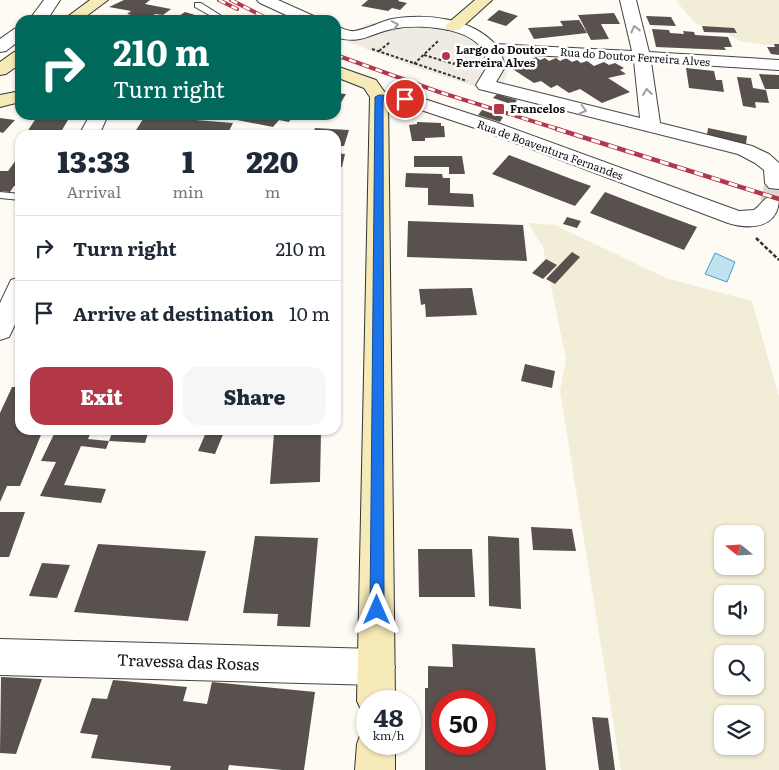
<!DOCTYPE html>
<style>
:root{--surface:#fff;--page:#f6f6f7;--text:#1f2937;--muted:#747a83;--line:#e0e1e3;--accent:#b23848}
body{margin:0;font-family:Literata,serif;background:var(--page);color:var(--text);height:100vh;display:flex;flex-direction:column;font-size:19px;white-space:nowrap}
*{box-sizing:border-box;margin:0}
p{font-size:16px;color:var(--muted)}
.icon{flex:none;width:28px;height:28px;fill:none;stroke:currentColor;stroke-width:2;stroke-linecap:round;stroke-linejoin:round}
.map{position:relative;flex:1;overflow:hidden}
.panel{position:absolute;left:15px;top:130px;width:326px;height:305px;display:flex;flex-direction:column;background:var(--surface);border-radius:15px;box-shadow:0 1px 4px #0004}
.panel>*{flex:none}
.top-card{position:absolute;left:15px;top:15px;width:326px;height:105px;border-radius:15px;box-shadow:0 1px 4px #0004;background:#00695c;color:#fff;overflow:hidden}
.needle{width:32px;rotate:288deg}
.buttons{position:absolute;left:714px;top:525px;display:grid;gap:10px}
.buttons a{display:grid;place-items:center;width:50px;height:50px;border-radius:10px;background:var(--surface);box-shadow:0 1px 4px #0004;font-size:25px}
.speed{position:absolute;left:356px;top:690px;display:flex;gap:10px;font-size:25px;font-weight:700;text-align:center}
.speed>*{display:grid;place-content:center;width:65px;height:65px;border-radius:50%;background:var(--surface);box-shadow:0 1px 4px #0004;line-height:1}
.speed small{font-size:12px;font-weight:400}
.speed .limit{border:8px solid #d22;background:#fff;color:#111}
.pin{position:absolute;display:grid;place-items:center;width:42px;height:42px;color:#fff;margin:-21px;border:2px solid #fff;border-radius:50%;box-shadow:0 1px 5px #0007}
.me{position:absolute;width:55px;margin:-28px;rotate:0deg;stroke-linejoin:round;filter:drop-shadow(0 0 4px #0008)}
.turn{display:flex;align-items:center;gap:18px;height:105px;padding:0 15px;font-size:22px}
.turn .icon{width:65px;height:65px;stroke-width:2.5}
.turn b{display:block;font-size:35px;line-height:42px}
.eta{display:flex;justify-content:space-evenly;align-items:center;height:85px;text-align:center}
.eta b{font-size:30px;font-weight:800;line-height:35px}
.cta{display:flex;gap:10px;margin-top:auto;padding:10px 15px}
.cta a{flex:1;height:58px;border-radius:15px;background:var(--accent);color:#fff;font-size:20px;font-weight:800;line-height:58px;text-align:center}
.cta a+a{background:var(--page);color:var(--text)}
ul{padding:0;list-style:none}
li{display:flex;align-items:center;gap:15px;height:65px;padding:0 15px;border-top:1px solid var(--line)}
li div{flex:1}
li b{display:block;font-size:19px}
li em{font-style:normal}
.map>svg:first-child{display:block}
</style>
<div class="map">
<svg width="779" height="770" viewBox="0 0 779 770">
<rect width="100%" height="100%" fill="#fefbf5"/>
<path fill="#f2edd7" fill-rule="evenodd" d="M681,0H779V44L766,45L740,41L716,27L696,24L676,1Z
M528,223L555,225L666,278L752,301L779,397V770H621L560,391L566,359L543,247ZM722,534H755V566H722ZM722,594H755V626H722ZM722,654H755V686H722ZM722,714H755V746H722Z"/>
<path fill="#efebe3" d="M404,18L476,30L485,35L500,46L507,60L509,67L504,82L495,93L411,66L338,38L368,24Z"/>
<path fill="#bfe2f0" stroke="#4f9bbf" d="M715,253L735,262L727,282L705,274Z"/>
<path fill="#58514e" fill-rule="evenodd" d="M124,0H150L145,4L171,9L163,15L155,14L149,19L127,14L131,11L109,7Z
M368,0H399L398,1L407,3L400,10L392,8L388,11L361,6Z
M499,10L518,16L506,26L487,20Z
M185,12L195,15L187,20H173Z
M614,13L620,24H601L609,39L591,40L578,15Z
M646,16L671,17L676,26L650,25Z
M579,20L587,33L534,39L528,28L563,26L560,21Z
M702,26L734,28L737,33L704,32Z
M652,29L669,30L670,33L684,34L683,31L694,32L695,35L728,37L732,47H724L726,50L656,47Z
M774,44H779V55L771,54L767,47H775Z
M536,57L540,60L545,58L549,61L556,58L560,61L566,58L572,62L577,60L581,63L587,61L594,66L604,62L609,65L615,63L624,68L620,70L626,74L608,78L630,92L602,103L580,89L569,93L557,85L551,88L541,81L534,83L511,68Z
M686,68L714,71L716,80H722L724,92L689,88Z
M759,74L779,75V89H765Z
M737,77L751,78L753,88L766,90L769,103L755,102L756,108L743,106Z
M336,93L346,94L336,111Z
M497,94L517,100L514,105L493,98Z
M482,110L503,117L500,122L478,115Z
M38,115H71L59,135H25Z
M236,115L264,118L267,115H293L289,122L279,120L273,127L232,119Z
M145,116L233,123L227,135H133Z
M0,118L15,120L3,133L0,132Z
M417,122L441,123V126H444L445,137L425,138V141H412L409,125L417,124Z
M315,128L349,130L344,146H336V135H313Z
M708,128L747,136L746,144L707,135Z
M336,153L345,154L342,167H336Z
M509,155L574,180L591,186L575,206L492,174Z
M19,156L20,186H14L10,192L0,191V171H8Z
M414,156H462L465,174H449V167H414Z
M406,173L442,174L443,178H450V193L473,194L474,207L428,205V188L405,187Z
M605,192L641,206L697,227L684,250L590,213Z
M567,217L581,221L577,228L563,224Z
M408,221L523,225L527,261L407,257Z
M572,252L580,257L555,284L546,279Z
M546,259L557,265L543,279L532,273Z
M472,288L477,315L426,317L425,304L421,305L419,289Z
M525,364L555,371L552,388L521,381Z
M20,377V430H43L20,486H7L0,502V413L12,387H16Z
M56,430H92L88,439L109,441L106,449L81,446L64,485L106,489L101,503L40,496L56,462L41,461Z
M113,430H149L145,443L109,441Z
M207,430L224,432L215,454L198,451Z
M321,431L320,482L270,484L274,433Z
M0,512H25L9,557H0Z
M531,527L572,529L576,551L533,550Z
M255,536L318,538L310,627L277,626L278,614L243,613Z
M488,536L519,538L521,609L489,606Z
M98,544L206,551L188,621L74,612Z
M418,549H472L475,597H419Z
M42,563L70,565L57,598L29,596Z
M452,644L535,648L546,770H425V688H428V666L453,667ZM442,701H485V744H442Z
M1,677L42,679L16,754L0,753Z
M113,680L187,687L183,701L207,704L212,682L315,692L304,770H283L229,765L228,770H170L171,766L91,758L98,735L80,733L92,698L107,699Z
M592,717L608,718L615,770H599Z"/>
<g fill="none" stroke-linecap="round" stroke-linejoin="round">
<path stroke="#dad8d3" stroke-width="22" stroke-dasharray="22 11" stroke-linecap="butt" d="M771,203L776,183"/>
<defs>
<path id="lane" d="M195,3H201L228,20H218L195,7Z
M0,192L20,194V200L0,198Z"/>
<path id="street" d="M44,0H60L47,20H29Z
M257,0H278L316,17L318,20H297L260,3Z
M620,0H636L649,52L779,60V70L651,62L660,123L752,146L769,154L779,163V189L769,188L765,183L764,170L755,163L738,154L479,89L476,85L487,67C486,62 486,56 484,52C471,26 416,24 392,29C369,34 360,45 336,37V26C342,28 349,32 355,31C367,29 380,22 392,19C426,13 471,18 495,44L632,51ZM501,53L634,61L640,118L496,82L505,67Z
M20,27V40L6,51L0,52V39L14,29Z
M379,91L412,95L495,122L739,211L754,210C764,203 764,193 779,198C779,228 751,230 728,223L481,130L403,104L373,101L370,97L373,93Z
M90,115H108L99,135H79Z
M20,277V314L9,337L0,340V303L11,280Z
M0,639L377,649L390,654L395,667L390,680L377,685L0,675Z"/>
<path id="secondary" d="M90,0H108L81,20H63Z
M475,0H492L459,30H447L445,27L447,24Z
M20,51V64L6,74L0,75V62L14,52Z
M336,66L376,80L388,97L395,701H368V716L363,714L357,701L370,97L364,88L336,77Z
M20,91V102L0,107V95Z
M368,728V744H395V770H355L357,744L362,730Z"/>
</defs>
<use href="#lane" stroke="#444" stroke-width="2"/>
<use href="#street" stroke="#444" stroke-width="2"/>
<use href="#secondary" stroke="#333" stroke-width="2"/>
<path stroke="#333" stroke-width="2" stroke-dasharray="3 2" stroke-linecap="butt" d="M372,49L467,81
M379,51L390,42
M424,55L454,64L457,59L476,64
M414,64L438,41"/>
<path stroke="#333" stroke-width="2.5" stroke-dasharray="4 2" stroke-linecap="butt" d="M756,238L779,260"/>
<use href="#lane" fill="#fff" fill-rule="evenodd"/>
<use href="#street" fill="#fff" fill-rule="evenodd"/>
<use href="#secondary" fill="#f6eab8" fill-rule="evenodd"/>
<defs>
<path id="rail-far1" d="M219,0L237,9
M231,0L270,20
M336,55L439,92L561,130"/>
<path id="rail" d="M557,129L779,199"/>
</defs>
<use href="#rail-far1" stroke="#b23848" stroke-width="4"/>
<use href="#rail" stroke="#b23848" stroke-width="4.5"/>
<use href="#rail-far1" stroke="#fff" stroke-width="2.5" stroke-dasharray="7" stroke-linecap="butt"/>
<use href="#rail" stroke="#fff" stroke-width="3" stroke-dasharray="9" stroke-linecap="butt"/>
</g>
<defs><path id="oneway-chevron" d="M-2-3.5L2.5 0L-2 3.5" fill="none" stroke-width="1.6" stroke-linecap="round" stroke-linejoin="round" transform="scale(1.25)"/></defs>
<g stroke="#a0a0a0">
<use href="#oneway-chevron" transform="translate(395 25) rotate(-11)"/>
<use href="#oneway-chevron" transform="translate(635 29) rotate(-104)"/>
<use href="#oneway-chevron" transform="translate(647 92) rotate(-97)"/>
<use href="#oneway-chevron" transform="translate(583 110) rotate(14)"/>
</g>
<path fill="#1a73e8" stroke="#114b97" d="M379,95L405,97L409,99L405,101L383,100L384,610L382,615L377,617L372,615L370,610L375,97Z"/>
<g fill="#b23848" stroke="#fff" stroke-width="2">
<circle cx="446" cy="56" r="5"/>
<rect x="493" y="103" width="12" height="12" rx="2.5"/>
</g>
<g text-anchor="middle" stroke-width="5" stroke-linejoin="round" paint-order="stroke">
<g font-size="11" font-weight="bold" fill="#111" stroke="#fff" text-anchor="start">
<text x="456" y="54">Largo do Doutor<tspan x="456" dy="13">Ferreira Alves</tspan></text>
<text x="510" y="113">Francelos</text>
</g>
<g font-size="11" fill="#111" stroke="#fff">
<text transform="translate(635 57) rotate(4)" y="4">Rua do Doutor Ferreira Alves</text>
<text transform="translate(550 150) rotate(20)" y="4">Rua de Boaventura Fernandes</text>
</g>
<g font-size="16" fill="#111" stroke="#fff">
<text transform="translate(188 662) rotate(2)" y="6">Travessa das Rosas</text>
</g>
</g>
</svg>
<div class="buttons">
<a><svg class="needle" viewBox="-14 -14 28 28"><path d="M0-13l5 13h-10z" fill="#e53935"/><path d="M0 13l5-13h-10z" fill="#747a83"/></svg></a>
<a><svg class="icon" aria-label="sound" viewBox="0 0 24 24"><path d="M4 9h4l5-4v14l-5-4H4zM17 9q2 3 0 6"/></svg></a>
<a><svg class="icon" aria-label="search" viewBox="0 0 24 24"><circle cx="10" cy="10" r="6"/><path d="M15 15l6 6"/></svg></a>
<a><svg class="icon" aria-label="layers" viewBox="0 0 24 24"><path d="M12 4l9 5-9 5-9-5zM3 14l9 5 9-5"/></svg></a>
</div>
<div class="speed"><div>48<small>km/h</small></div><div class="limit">50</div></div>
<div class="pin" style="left:405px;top:99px;background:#d93025"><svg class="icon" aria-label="arrive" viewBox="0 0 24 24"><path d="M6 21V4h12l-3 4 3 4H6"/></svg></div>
<svg class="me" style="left:377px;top:610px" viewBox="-20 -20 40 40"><path d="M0-17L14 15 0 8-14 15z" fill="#1a73e8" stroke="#fff" stroke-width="4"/></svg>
<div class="top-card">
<div class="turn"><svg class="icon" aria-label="right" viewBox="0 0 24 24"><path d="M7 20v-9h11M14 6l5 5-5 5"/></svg><div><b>210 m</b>Turn right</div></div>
</div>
<section class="panel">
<div class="eta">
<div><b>13:33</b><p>Arrival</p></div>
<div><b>1</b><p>min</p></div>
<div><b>220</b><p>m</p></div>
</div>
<ul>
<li><svg class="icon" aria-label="right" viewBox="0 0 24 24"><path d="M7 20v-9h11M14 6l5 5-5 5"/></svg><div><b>Turn right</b></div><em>210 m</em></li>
<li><svg class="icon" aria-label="arrive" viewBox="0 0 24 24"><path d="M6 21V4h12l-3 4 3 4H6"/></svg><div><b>Arrive at destination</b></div><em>10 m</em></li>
</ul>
<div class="cta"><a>Exit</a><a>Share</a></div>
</section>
</div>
